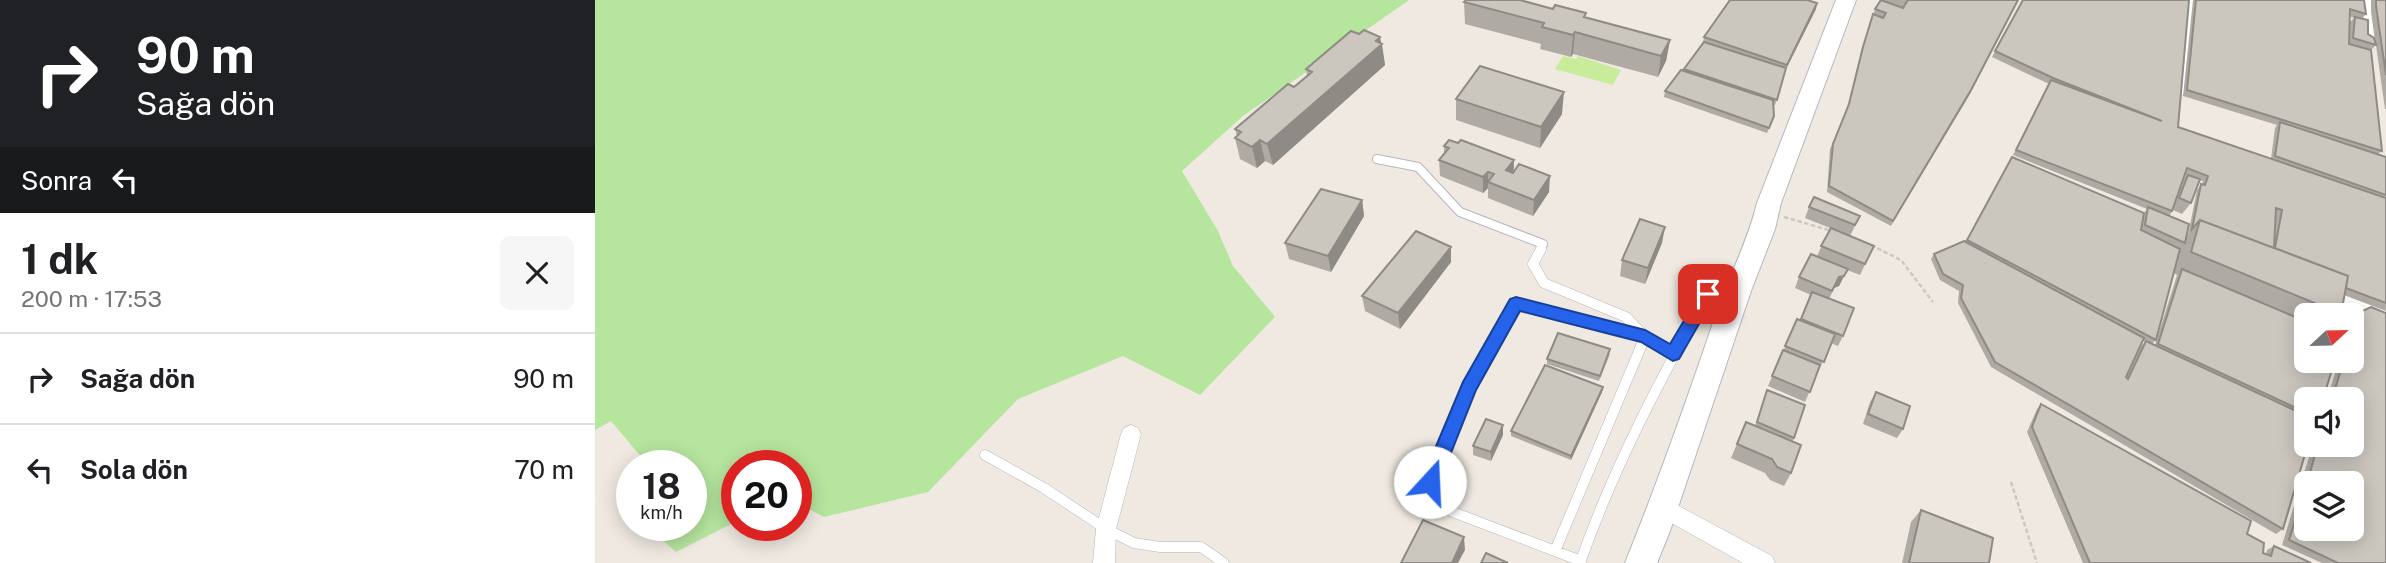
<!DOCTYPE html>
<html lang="tr">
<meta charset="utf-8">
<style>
:root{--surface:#fff;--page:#f6f6f6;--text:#202124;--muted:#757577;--line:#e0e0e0}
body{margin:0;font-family:"Public Sans",sans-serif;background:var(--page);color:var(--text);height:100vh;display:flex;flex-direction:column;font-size:26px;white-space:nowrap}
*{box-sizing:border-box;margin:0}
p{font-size:23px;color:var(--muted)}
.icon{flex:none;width:38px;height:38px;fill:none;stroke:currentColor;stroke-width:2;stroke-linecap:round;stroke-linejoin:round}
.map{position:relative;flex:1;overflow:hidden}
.panel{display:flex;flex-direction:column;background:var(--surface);width:595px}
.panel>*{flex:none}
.banner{background:#202124;color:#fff;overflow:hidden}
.needle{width:46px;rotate:68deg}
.tools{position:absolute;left:1699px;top:303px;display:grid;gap:14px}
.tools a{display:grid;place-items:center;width:70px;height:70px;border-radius:10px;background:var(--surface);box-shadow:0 4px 18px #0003;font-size:35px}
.speed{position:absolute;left:21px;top:450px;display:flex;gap:14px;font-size:35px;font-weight:700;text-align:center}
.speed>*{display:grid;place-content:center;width:91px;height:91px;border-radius:50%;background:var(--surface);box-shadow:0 4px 18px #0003;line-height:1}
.speed small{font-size:18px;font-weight:400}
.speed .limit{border:10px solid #d22;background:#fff;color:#111}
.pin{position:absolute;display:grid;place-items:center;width:60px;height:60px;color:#fff;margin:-30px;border-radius:14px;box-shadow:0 4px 10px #0006}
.me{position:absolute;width:77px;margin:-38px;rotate:20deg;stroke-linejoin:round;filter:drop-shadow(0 0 5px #0008)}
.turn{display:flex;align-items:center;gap:24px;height:147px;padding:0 21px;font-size:32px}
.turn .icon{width:91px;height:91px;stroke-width:2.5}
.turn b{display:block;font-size:49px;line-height:60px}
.then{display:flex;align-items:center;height:66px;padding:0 21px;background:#0003;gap:14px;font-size:26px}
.round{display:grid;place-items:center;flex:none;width:74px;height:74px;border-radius:10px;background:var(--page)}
.overview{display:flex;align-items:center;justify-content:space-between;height:119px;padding:0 21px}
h1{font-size:42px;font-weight:700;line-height:52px}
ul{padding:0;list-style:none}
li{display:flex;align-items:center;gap:21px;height:91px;padding:0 21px;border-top:2px solid var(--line)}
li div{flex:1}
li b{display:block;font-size:26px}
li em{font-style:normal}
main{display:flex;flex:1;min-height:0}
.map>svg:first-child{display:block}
</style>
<main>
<section class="panel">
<div class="banner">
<div class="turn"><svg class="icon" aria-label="right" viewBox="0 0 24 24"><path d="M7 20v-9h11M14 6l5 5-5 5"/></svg><div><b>90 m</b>Sağa dön</div></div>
<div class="then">Sonra<svg class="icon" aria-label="left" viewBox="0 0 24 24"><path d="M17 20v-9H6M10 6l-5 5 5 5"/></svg></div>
</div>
<div class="overview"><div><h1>1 dk</h1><p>200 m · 17:53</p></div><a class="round"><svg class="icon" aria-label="close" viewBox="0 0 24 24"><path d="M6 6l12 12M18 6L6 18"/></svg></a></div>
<ul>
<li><svg class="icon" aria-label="right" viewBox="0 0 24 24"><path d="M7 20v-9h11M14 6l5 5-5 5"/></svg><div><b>Sağa dön</b></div><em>90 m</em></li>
<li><svg class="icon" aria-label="left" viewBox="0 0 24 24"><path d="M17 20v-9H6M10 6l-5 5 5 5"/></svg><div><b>Sola dön</b></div><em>70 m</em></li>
</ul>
</section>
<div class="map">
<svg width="1791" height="563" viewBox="0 0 1791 563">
<rect width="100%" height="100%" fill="#efe9e1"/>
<path fill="#b6e59e" d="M0,0H814L648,116L587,171L623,231L638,266L680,317L605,395L528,356L423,399L333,492L229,517L201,502V466H142V521L81,552L50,525H96V466L53,465L16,421L0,430Z"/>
<path fill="#c9ec9a" d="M968,56L981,59L983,56L1026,70L1018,85L960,69Z"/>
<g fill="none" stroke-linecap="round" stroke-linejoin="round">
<defs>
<path id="service-far1" d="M782,159L823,167L865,212L948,244L945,250"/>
<path id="service" d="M946,249L938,264L949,283L1031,317L1050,337L960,551
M390,455L449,488L511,529L539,543L565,547H606L629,563
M986,561L829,501L870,399L921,303L1050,337L1078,354
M985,563C1018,469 1064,381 1113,294L1140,293"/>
<path id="minor" d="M1588,0H1602L1593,91L1586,96L1579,91Z
M1762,0H1776L1781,43L1779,46H1769L1767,43Z
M1729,284L1791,307V322L1723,296L1720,291L1723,286Z
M536,425L543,428L546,434L521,529L520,563H498L501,529L526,434L529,428Z
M1069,498L1177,556L1180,563H1148L1062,515L1059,508L1062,501Z"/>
<path id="secondary" d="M1241,0H1261L1186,203L1180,229L1156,291L1075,531L1062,563H1030C1064,479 1094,394 1123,308C1136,273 1153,240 1162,203Z"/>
</defs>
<use href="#service-far1" stroke="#b4b7c1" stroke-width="10"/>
<use href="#service" stroke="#b4b7c1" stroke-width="11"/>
<use href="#minor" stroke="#b4b7c1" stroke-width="1"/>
<use href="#secondary" stroke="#b4b7c1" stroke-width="2"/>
<path stroke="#c9c9c9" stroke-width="2.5" stroke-dasharray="4.5 2.5" stroke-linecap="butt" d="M1189,217L1237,231
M1276,245L1306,260L1338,302
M1416,482L1442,563"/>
<use href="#service-far1" stroke="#fff" stroke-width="8"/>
<use href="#service" stroke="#fff" stroke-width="10"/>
<use href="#minor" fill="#fff" fill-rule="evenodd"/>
<use href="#secondary" fill="#fff" fill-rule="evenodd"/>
</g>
<path fill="#afaba4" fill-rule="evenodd" d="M1285,0H1312L1308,8L1312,0H1423L1374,96L1296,226L1232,192L1235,149L1252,109L1266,52L1278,14Z
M1428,0L1583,127L1676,159L1680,128L1682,125L1588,96L1598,0H1769L1771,14L1767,19L1773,34L1780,41L1776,12V0H1791V109H1790L1781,45L1776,50L1787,151L1783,154L1791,157V311L1749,295L1745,315H1712V444L1688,529L1681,534L1396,367L1363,303L1364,291L1345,280L1336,259L1339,254L1371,242L1417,157L1549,213L1552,209L1418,155L1454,84L1397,57ZM1754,16L1759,18L1754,23ZM1604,180L1608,181L1607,184L1602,190L1593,235L1591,236L1574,216L1578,210L1587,214L1596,203ZM1579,273L1582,275L1560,345L1557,344L1561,340ZM1548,340L1550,342L1546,346L1531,377Z
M869,2L958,9L1075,40L1071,61L1063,77L978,54L976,57L945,49L946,44L870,24Z
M1221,9L1191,69L1180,105H1178L1177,122L1172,133L1069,97L1070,91L1088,71L1089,69L1108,43L1109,37Z
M764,34L785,37L790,65L678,165L670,161L662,168L645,159L640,138L642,136L640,129L699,87L712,76L711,69Z
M861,99L967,114L945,148L861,120Z
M849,146L919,160V171L954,192L938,216L893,198V188L888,193L845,176L844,160L849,153Z
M767,200L769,216L736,272L694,259L690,243Z
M1214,207L1265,216L1255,236L1279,246L1265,275L1252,270L1244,286L1239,288L1234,299L1248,336L1243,346L1236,343L1210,402L1173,386L1202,319L1206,320L1216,295L1200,288L1204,277L1222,256L1235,228L1210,218Z
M1067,243L1050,284L1025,276L1027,260Z
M856,247V262L805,329L770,311L767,296Z
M1763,313L1791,563H1727L1687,545L1718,444H1757V399H1732L1744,360H1757V318Z
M1015,354L1004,381L952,364V359Z
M1008,387L1007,392L976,460L916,436V431Z
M1172,390L1199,438L1197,442L1196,473L1189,486L1175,480L1170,473L1136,458L1151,422L1160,426Z
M1281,392L1308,429L1302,438L1268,424L1275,402Z
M1446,404L1652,534L1668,553L1671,554L1672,550L1679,546L1716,563H1488L1432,432L1442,409Z
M908,435L896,461L878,455V446Z
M1326,510L1394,563H1307L1316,522Z"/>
<path fill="#8e8b86" d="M1222,3L1221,9L1190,71L1192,65Z
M980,32L978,54L976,57L978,35Z
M785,37L786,45L787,44L790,65L678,165L672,144Z
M1075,40L1071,61L1063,77L1066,56Z
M969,92L967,114L945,148L946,127Z
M665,140L670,161L662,168L657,147Z
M919,160L918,176L911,170Z
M893,172V188L888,193V177Z
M955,176L954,192L938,216L939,200Z
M767,200L769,216L736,272L733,256Z
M1070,227L1067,243L1050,284L1053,268Z
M856,247V262L805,329L803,313Z
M1249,276L1244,286L1239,288L1232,302L1244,277Z
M1008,387L1007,392L976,460V456Z
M908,425V435L896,461V452Z
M869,537L870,550L863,563H857Z"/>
<path fill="#cbc7bf" stroke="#8e8b86" stroke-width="2" d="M871,0H925L958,9L960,5L991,13L989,17L1075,40L1066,56L980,32L978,35L947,27L949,23L869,2Z
M1135,0H1212L1222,3L1192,65L1109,37Z
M1286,0L1308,8L1313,0H1423L1376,90L1298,221L1234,186L1238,144L1254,104L1268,47L1278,14L1288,18L1291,13L1280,9Z
M1428,0H1594L1583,127L1791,198V303L1751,288L1753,276L1680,248L1687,210L1681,208L1679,248L1605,220L1597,229L1606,184L1610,185L1613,176L1592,168L1577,211L1421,150L1456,80L1567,121L1458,78L1400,51Z
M1601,0H1769L1771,14L1755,9L1754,44L1776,50L1787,151L1592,90Z
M1781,0H1791V75L1781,6Z
M1760,17L1773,20V34L1779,38L1781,45L1758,38Z
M769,30L785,37L781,41L787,44L672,144L665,140L657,147L640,138L646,132L640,129L693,84L699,87L717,72L711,69L756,31L764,34Z
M1109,42L1191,68L1182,100L1089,69Z
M885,66L969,92L946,127L861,99Z
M1086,70L1178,100L1179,116L1174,128L1070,91Z
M1685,122L1791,157V195L1680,156Z
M854,140L863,143L866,140L919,160L911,170L918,173L924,164L955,176L939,200L893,182L899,174L893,172L888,177L844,160L854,148L849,146Z
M1417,157L1549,213L1546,230L1585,249L1561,340L1372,240Z
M1593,175L1605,179L1596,203L1584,198Z
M726,189L767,200L733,256L690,243Z
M1219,197L1265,216L1260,225L1214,207Z
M1553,207L1594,224L1590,243L1550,225Z
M1045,219L1070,227L1053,268L1027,260Z
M1605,220L1753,276L1746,314L1596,252Z
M1236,228L1279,246L1270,264L1226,246Z
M821,231L856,247L803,313L767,296Z
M1369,241L1549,338L1531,377L1533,379L1551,341L1712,416V444H1713L1688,529L1400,362L1366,298L1368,285L1348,274L1339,254Z
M1216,254L1253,269L1249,276L1244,277L1237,291L1204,277Z
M1587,269L1712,322V360H1740L1728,399H1712V413L1563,344Z
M1217,292L1259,308L1248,336L1206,319Z
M1776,307L1791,313V563H1743L1694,540L1712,483V528H1757V483H1712L1723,444H1757V399H1737L1749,360H1757V334L1763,313Z
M1202,319L1240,334L1229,362L1190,346Z
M963,333L1015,349L1005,376L952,359Z
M1188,350L1225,365L1215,392L1177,376Z
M950,365L1008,387L976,456L916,431Z
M1172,390L1210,405L1199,438L1162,422Z
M1281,392L1315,406L1308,429L1273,414Z
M1446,404L1656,521L1652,534L1669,543L1668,553L1676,556L1679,546L1716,563H1495L1437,427Z
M891,419L908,425L896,452L878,446Z
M1151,422L1206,445L1196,473L1182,467L1177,459L1142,444Z
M1326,510L1398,538L1394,563H1314Z
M828,520L869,537L857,563H806Z
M891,553L913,563H886Z"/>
<path fill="#2563eb" stroke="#184099" stroke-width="2" d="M1113,287L1121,294L1084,359L1078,361L1046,342L925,311L881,390L842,488L835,490L829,488L826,482L868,382L915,299L921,297L1050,330L1075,344L1108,289Z"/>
</svg>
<div class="tools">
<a><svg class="needle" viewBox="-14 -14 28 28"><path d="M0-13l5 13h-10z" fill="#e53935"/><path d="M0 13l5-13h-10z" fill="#757577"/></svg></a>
<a><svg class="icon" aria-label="sound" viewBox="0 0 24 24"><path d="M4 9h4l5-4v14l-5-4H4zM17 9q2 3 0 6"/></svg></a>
<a><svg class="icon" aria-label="layers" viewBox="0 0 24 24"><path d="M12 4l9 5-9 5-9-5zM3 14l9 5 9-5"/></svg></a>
</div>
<div class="speed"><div>18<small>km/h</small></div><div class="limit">20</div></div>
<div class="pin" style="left:1113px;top:294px;background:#d93025"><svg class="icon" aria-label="arrive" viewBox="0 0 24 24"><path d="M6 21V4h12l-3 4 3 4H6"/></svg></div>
<svg class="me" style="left:835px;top:482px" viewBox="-20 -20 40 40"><circle r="19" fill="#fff"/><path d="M0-13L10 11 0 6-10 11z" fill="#2563eb"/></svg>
</div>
</main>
